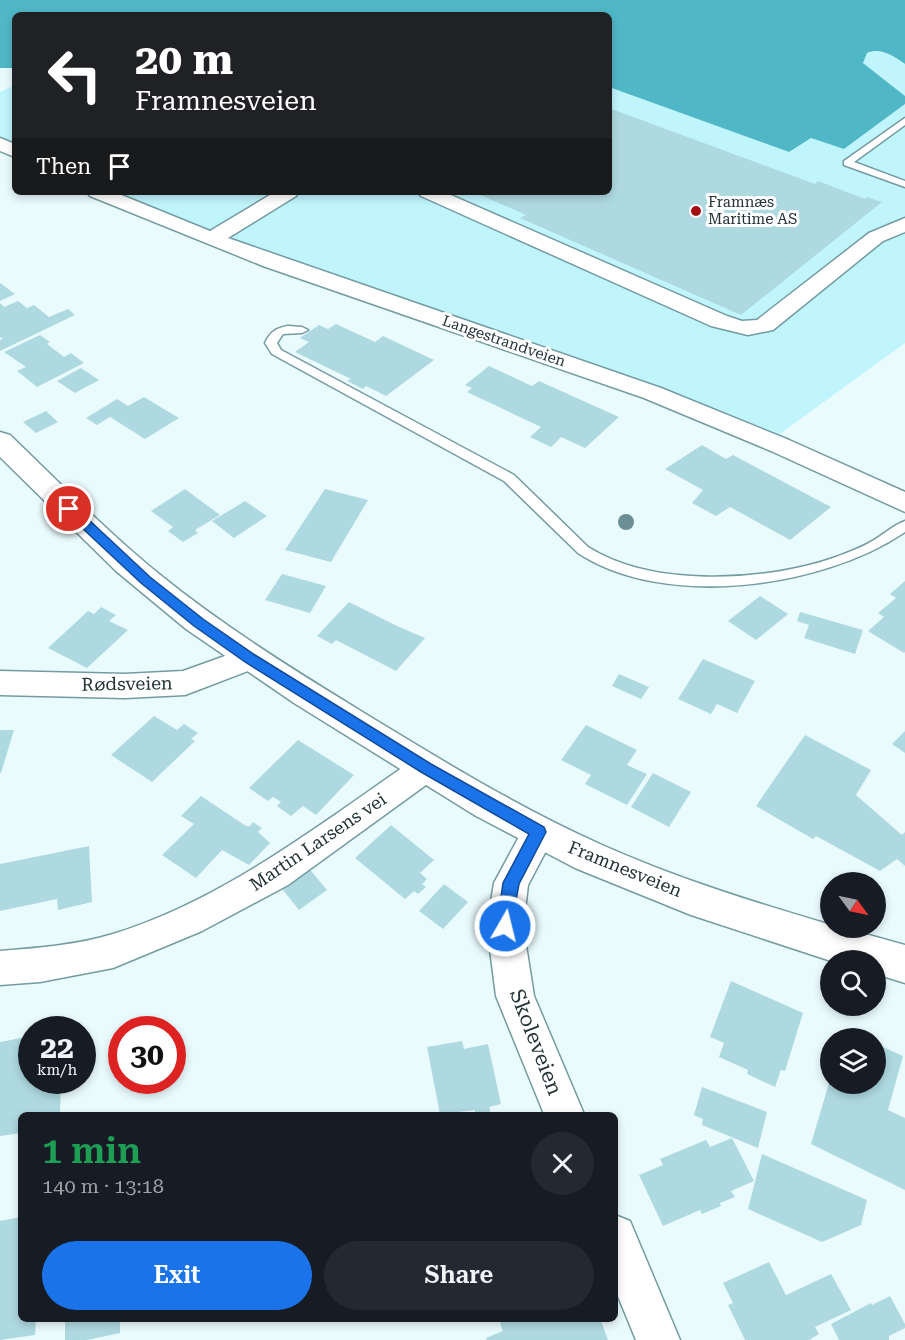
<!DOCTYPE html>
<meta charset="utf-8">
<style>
:root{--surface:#171b24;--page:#242831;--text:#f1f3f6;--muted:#9ea1a6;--accent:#1a73e8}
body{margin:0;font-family:"Roboto Serif",serif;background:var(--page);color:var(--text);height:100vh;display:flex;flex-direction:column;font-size:22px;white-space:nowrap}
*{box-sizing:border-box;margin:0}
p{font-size:20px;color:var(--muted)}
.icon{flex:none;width:33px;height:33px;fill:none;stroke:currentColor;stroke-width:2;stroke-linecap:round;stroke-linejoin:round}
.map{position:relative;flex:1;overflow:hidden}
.panel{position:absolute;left:18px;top:1112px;width:600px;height:210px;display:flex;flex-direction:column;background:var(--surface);border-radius:9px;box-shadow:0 3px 9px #0003}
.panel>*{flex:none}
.guide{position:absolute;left:12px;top:12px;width:600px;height:183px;border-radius:9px;box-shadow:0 3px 9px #0003;background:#202124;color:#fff;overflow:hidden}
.needle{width:39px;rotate:123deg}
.buttons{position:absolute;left:820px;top:872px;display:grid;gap:12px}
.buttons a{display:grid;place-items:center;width:66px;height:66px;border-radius:50%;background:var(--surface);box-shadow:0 3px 9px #0003;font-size:30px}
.speed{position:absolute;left:18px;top:1016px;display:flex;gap:12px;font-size:30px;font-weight:700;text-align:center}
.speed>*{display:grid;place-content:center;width:78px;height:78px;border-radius:50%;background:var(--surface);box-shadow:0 3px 9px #0003;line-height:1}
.speed small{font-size:15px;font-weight:400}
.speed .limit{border:9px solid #d22;background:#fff;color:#111}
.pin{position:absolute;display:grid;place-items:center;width:51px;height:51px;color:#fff;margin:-26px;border:3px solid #fff;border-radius:50%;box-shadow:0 2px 6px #0007}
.me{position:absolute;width:66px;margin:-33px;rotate:8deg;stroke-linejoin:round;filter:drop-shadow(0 0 4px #0008)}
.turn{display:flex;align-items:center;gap:21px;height:126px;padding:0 24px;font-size:27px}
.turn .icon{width:78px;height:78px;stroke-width:2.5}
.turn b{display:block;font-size:42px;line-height:51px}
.then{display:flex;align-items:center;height:57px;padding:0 24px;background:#0003;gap:12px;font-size:22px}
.round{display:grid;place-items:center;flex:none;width:63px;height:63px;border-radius:32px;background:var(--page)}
.head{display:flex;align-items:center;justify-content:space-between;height:102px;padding:0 24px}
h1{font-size:36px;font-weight:600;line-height:45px;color:#1e9e55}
.button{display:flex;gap:12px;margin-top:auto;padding:12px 24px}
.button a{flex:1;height:69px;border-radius:36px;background:var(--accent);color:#fff;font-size:24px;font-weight:600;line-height:69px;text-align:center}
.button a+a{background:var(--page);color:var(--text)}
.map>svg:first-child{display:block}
</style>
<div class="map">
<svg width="905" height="1340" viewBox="0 0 905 1340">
<rect width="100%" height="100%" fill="#eafbfe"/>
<path fill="#c0f5fe" d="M874,50L892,55L905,64V96L863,63L867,53Z
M15,85V151L0,144V92Z
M609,87L789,152L811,138L844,149L905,104V343L770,441L101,192H609Z"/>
<path fill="#50b7c7" d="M0,0H905V64C894,56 880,47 867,53L863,63L905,96V104L844,149L811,138L789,152L609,87V15H15V68H0Z"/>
<path fill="#afd9e0" d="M609,108L815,184L818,181L865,199L867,197L882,202L741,315L520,218L526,215L474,192H609Z
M0,283L15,294L0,301Z
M18,301L27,308L34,305L49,317L68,309L75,315L0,351V340L3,339L0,337V303L4,307Z
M336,324L375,342L383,336L434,360L386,396L366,386L363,389L347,381L351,379L295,352L309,342L300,338L319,325L328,329Z
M40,335L50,342L47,344L64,357L71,353L84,363L37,387L17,371L26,367L4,352Z
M489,366L532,386L539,381L619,417L585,448L561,437L551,447L530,437L541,427L467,392L472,388L465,385Z
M81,368L99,380L75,393L57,381Z
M144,397L179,418L145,439L110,417L97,425L86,418L117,399L128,406Z
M46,411L58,422L36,433L23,422Z
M702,445L726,459L733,455L831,507L790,540L730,507L716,516L692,503L703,490L665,469Z
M185,489L220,515L195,530L198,533L183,542L168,531L173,527L151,511Z
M325,489L368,500L331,562L285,550Z
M245,501L267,516L234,538L212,521Z
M282,574L326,586L310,613L265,600Z
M905,581V652L904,653L868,631L884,617L878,613L896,598L890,594Z
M760,596L788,614L756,640L728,621Z
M349,602L397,626L425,638L396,671L336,640L332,644L317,636Z
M101,607L116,615L109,621L128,630L87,668L48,648L88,611L94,614Z
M800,612L863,630L855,654L804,638L809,625L797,621Z
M703,659L755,681L737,713L717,704L711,714L678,699Z
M619,674L649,687L641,699L612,686Z
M154,716L177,730L184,724L198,733L191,739L195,741L152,782L111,755Z
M586,725L637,750L627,765L647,774L627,805L585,784L591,775L561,760Z
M0,730H14L1,773H0Z
M905,731V753L892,744Z
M805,735L871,770L856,795L902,835L905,832V866L897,859L880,871L816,836L813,839L756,806Z
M298,740L354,775L316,815L303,806L291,816L277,806L281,802L273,797L268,801L249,788Z
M653,773L691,792L669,827L631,807Z
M201,796L246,826H250L253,822L262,828L258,832L270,843L249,865L222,850L196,878L162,855L194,824L181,816Z
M391,825L434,860L420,873L427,879L422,884L426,887L418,894L414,891L405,899L355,858Z
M89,846L92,902L58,910L57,899L0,911V864Z
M307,866L327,890L299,910L279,885Z
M444,884L468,902L443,929L419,911Z
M731,981L803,1013L785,1071L781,1070L775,1087L747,1074L748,1070L719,1057L724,1043L710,1037Z
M32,1036V1082L61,1080L60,1114H21V1133L0,1136V1042Z
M462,1041L464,1049L488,1044L501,1104L489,1107L491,1114H475V1110L440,1114L427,1047Z
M876,1044L903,1056L888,1110L905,1118V1190L811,1144L829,1083H876Z
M702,1087L767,1112L758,1148L702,1125L703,1119L694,1115Z
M732,1138L754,1181L731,1191L735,1197L720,1203L721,1206L702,1214L700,1210L663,1226L639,1175L663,1165L660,1159L706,1140L710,1147Z
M762,1154L867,1200L861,1225L822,1242L748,1209Z
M21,1217V1318H36L35,1335L0,1340V1221Z
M769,1262L786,1295L831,1274L851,1310L815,1327L819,1334L809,1340H745L728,1305L733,1303L723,1283Z
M890,1296L905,1324V1328L889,1336V1340H839L831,1324L871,1303L872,1305Z
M65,1318H120V1333L87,1340H65Z
M512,1318H600L608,1340H487L486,1338L503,1331L500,1323Z"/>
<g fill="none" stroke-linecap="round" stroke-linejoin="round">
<defs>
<path id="lane" d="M905,118V125L854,162L905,181V187L844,165V161Z
M288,326L302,327L308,330L302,333L283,334L277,343L281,350L514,475L588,547C652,588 766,582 836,557C849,552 863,547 874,540C884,534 894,525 905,521V532C823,588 664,610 578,553L504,481L272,354L265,343C270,332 276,328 288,326Z"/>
<path id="street" d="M0,138L15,144V157L0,151Z
M87,192H114L210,231L275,192H299L296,196L228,238L661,388L789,440L905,492V512L771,451L644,398L263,266L90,196Z
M418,192H444L727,316L742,321L757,320L869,233L905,218V232L883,241L773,330L748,335L711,326L421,196Z
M250,647L261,650L265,658L261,666L185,695L125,698L0,695V671L125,674L183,671Z
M426,755L437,759L442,768L437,777L288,885L202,931L113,968L40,982L0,985V951C37,948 77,945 113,934C224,900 320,824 415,759Z
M539,818L551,822L556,832L528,885L523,926L534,996L584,1114H544L496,996L487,926L494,883L527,822Z
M615,1215L630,1221L680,1340H636L615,1289Z"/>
<path id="secondary" d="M0,432L10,435C59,482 106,531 159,574C223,626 294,670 364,713C441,760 519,808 602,845C676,878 753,902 831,925V927H840L905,945V983L876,974V960L831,961L691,915L575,868L476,816L294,703L186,629L116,571L0,457Z"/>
</defs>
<use href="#lane" stroke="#739ba2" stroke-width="3"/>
<use href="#street" stroke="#739ba2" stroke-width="3"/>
<use href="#secondary" stroke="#739ba2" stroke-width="3"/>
<use href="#lane" fill="#fff" fill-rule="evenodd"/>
<use href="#street" fill="#fff" fill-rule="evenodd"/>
<use href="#secondary" fill="#fff" fill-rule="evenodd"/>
</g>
<circle fill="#6c8f94" cx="626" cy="522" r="8"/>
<path fill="#1a73e8" stroke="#114b97" stroke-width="1.5" d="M69,505L74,506L150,577L203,619L255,655L431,764L544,827L546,832L519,884L510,932L505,934L499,932L497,926L503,883L529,834L421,772L245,662L194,626L141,583L65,512L63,509Z"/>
<circle fill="#a40e0e" stroke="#fff" stroke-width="2" cx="696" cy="211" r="6"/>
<g text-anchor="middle" stroke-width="6" stroke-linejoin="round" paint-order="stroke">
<g font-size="15" fill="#223335" stroke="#fff" text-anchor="start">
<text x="708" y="207">Framnæs<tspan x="708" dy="17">Maritime AS</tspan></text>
</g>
<g font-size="15" fill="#223335" stroke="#fff">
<text transform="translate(504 341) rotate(19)" y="5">Langestrandveien</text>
</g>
<g font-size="18" fill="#223335" stroke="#fff">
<text transform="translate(127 684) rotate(-1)" y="6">Rødsveien</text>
<text transform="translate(318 842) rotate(-34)" y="6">Martin Larsens vei</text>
<text transform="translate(625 869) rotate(22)" y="6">Framnesveien</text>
</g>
<g font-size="21" fill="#223335" stroke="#fff">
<text transform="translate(536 1042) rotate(69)" y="7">Skoleveien</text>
</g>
</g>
</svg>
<div class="buttons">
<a><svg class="needle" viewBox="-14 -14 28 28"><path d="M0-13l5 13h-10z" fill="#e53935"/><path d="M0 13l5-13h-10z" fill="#9ea1a6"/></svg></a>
<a><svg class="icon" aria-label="search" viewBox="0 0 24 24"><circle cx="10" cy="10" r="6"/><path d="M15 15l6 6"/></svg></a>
<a><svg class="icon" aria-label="layers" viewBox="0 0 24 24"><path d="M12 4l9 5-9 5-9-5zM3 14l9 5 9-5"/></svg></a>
</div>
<div class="speed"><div>22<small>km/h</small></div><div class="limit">30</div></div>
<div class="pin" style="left:69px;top:509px;background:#d93025"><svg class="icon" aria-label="arrive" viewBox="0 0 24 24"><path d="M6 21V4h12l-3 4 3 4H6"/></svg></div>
<svg class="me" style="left:505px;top:926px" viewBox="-20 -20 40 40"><circle r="17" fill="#1a73e8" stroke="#fff" stroke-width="3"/><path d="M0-11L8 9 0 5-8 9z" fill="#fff"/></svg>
<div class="guide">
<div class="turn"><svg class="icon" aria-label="left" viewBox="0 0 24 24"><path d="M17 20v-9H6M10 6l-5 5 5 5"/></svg><div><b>20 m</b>Framnesveien</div></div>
<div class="then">Then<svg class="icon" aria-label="arrive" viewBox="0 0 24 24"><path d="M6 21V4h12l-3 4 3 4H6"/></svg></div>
</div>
<section class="panel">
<div class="head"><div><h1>1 min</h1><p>140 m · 13:18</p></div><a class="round"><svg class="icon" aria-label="close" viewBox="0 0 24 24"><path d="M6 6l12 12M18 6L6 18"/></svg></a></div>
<div class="button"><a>Exit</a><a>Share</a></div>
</section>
</div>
